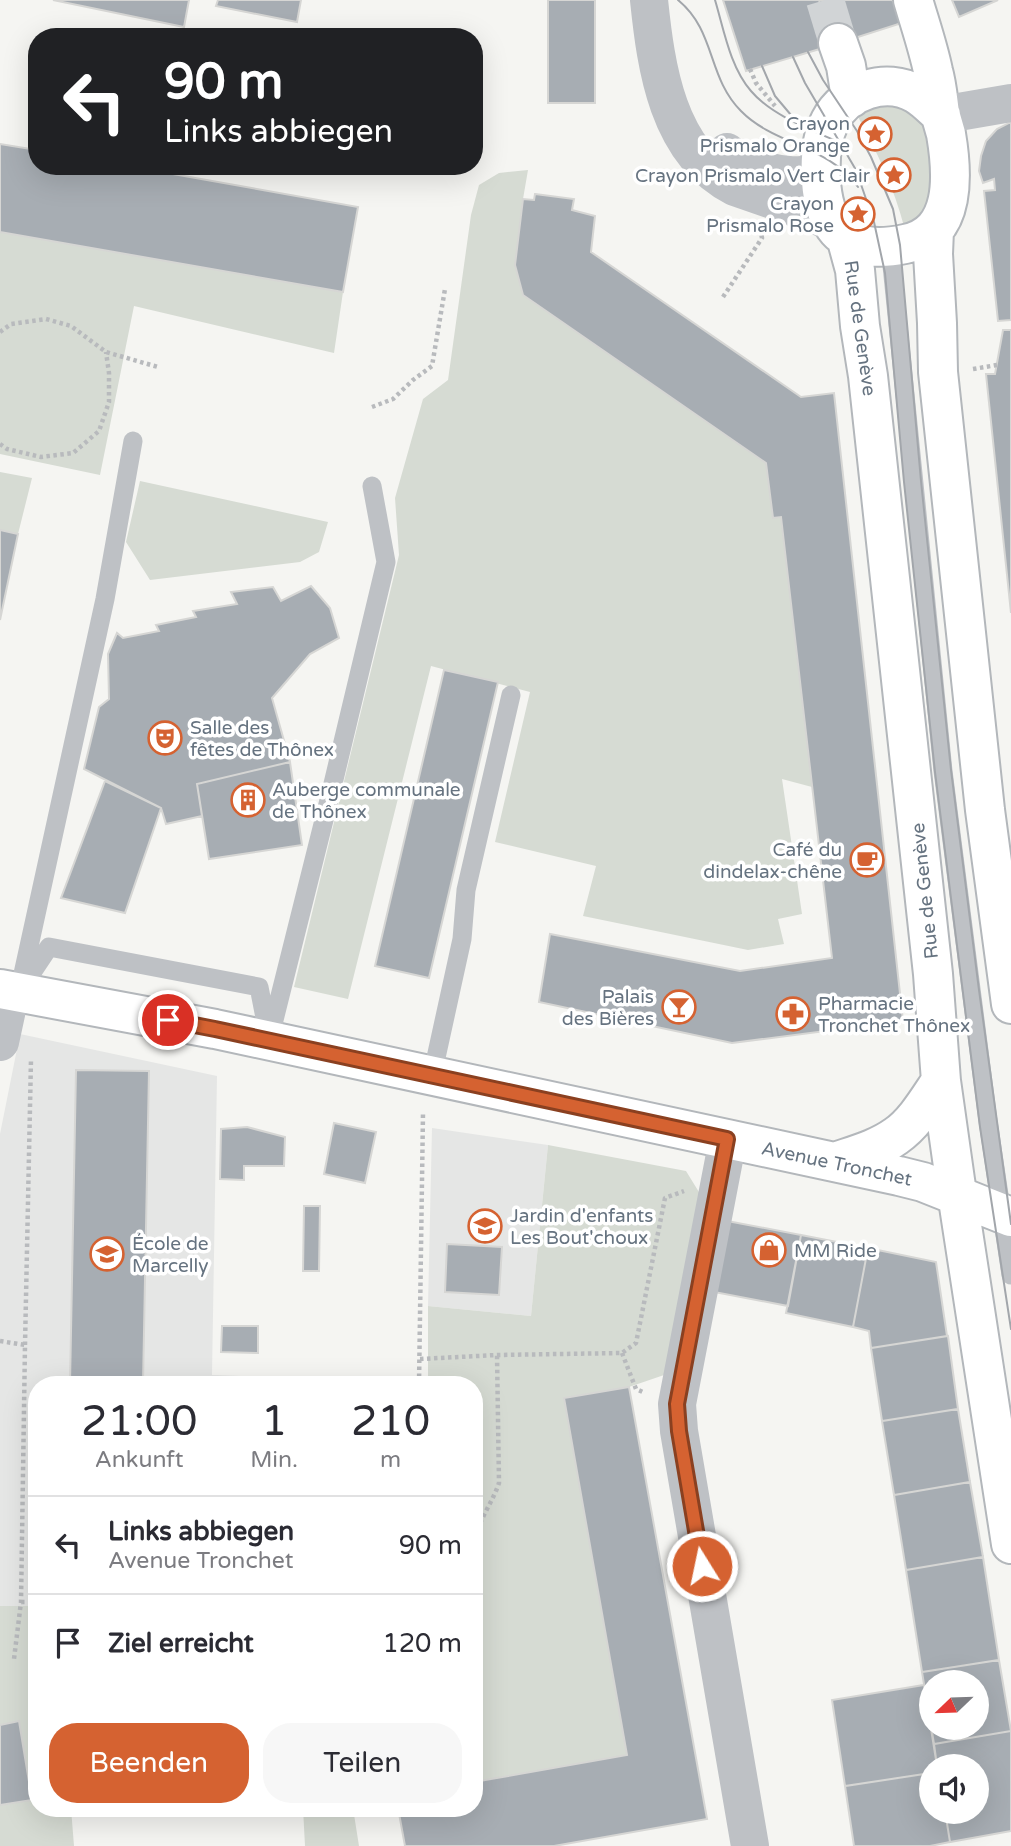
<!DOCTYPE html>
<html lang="de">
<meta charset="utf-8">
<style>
:root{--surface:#fff;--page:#f7f7f7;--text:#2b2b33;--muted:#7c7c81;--line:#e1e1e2;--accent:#d56231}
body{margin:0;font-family:"Varela Round",sans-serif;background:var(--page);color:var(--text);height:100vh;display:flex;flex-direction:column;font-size:26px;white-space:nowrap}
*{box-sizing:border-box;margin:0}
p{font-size:23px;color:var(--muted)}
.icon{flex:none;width:38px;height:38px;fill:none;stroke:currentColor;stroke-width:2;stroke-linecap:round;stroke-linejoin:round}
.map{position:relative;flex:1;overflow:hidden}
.side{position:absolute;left:28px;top:1376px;width:455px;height:441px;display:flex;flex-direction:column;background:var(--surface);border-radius:28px;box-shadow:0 7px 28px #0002}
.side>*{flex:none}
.guide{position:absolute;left:28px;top:28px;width:455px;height:147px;border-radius:28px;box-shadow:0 7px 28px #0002;background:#202124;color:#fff;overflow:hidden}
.needle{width:46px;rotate:247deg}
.buttons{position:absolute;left:919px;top:1670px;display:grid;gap:14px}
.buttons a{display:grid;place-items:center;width:70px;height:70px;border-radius:50%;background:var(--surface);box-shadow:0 7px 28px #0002;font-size:35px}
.pin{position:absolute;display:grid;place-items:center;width:60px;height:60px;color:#fff;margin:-30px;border:4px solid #fff;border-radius:50%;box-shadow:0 2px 7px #0007}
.me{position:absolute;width:77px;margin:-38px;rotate:350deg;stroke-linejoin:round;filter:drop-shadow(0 0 5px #0008)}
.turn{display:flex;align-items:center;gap:24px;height:147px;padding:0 21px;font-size:32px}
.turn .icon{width:91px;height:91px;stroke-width:2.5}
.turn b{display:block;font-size:49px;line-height:60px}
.eta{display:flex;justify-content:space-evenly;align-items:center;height:119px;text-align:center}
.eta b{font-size:42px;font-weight:600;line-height:49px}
.button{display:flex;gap:14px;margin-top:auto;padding:14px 21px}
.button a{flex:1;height:80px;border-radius:28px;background:var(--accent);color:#fff;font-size:28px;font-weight:600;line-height:80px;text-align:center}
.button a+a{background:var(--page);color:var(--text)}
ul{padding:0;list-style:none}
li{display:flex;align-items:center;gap:21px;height:98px;padding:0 21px;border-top:2px solid var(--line)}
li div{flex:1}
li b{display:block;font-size:26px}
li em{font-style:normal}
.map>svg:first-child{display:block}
</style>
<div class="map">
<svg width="1011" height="1846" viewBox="0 0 1011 1846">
<rect width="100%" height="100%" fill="#f5f5f2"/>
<path fill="#e5e6e5" d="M20,1034L217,1076L212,1375L295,1378V1384H37V1606H0V1134Z
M432,1128L548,1145L531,1316L428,1306Z"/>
<path fill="#d6dbd3" d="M870,104L903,107L916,118L928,133L934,177L929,208L905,230C894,187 877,152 856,113Z
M528,170L523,199L766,463L773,518L781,517L812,787L782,779L802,914L778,919L784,944L748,950L583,916L596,866L495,842L530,692L431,666L348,999L294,987L399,555L395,498L423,399L448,380L471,215L479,185L499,173Z
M0,232L343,292L334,353L134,306L100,475L0,454Z
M0,472L32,478L18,534L0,530Z
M140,481L328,522L319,552L300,562L150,580L126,542Z
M548,1145L686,1171L702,1197L667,1374L629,1387L564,1399L627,1755L474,1782V1480L481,1479L477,1392H474V1384H428V1306L531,1316Z
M0,1606H37V1808H71L74,1846H0Z
M303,1808H353L359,1846H305Z"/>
<path fill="#a7adb3" stroke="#d6d6d4" stroke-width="2" fill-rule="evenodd" d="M53,0H189L184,27Z
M218,0H301L297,22L216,6Z
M548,0H595V103H548Z
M723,0H819L833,45L746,71Z
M819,0H892L908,21L833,45Z
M952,0H998L959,17Z
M1011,122V320L998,321L984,191L995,190L994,179L983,183L979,171L981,156L986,141L997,129Z
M0,144L37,150V166H128L358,207L343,292L0,232Z
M535,194L574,199L572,210L595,216L591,252L801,397L834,393L903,1021L732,1043L539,1002L550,934L740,971L832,958L781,517L773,518L766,463L523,295L515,265L523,199L534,200Z
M1003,330H1011V613L986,374H995Z
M0,530L18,534L0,620Z
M311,586L330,608L339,638L310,654L272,698L290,762L197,784L202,816L166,824L161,808L84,769L99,707L109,699L108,654L117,633L123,638L159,631L156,625L196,617L193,611L237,604L231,592L273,587L281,601Z
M444,670L498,682L429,978L375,966Z
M290,762L302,845L209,859L197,784Z
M105,781L161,808L125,913L61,898Z
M76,1070L149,1071L143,1384H70Z
M334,1123L376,1132L365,1183L324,1174Z
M247,1127L285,1137L284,1166H244V1180L220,1179L221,1129Z
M304,1206H320L319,1271H303Z
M722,1220L801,1235L788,1306L709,1291Z
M801,1235L868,1248L853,1327L786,1313Z
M447,1244L502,1247L499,1295L445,1292Z
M868,1248L936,1262L947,1336L871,1348L869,1331L853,1327Z
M222,1326H258V1353L221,1352Z
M948,1336L958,1409L882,1421L871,1348Z
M629,1387L707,1819L554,1846H405L398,1808H474V1782L627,1755L564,1398Z
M958,1409L970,1482L894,1495L882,1421Z
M970,1482L983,1557L906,1570L894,1495Z
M983,1557L999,1660L922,1672L906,1570Z
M999,1660L1011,1731L934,1744L922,1672ZM931,1682H976V1727H931Z
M924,1685L937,1766H931V1773L845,1786L832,1700Z
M19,1721L32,1800L0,1805V1725Z
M1011,1731V1831L950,1842L945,1811H976V1766H937L934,1744Z
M931,1773V1811H945L950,1842L930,1846H854L845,1786Z"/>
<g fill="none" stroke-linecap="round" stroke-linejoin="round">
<path stroke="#d1d4d6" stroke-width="38" stroke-dasharray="38 19" stroke-linecap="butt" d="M825,0L838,43"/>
<defs>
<path id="secondary" d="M913,0C920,24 928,47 933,71C937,85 938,99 940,113C942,120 944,127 946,134C953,175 957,234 905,244C890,247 871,249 857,243C848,240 838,233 833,224C817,199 817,146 830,121C846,90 886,77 916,94C926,100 933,108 941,115
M838,43L846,66L851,98
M934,230L933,254L937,323L938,372L985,810L1011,1004
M846,237L855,270L860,326L868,376L933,974L941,1081L955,1180L1011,1544
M0,989L215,1029L899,1176L923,1182L1011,1217
M835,1162C855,1155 878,1149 896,1136C915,1123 928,1100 941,1081"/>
</defs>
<use href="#secondary" stroke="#b3b7bb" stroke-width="42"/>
<path stroke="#b8babd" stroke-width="4.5" stroke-dasharray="3.5 3.5" stroke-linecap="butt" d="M750,69L756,83L775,106
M723,297L762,238L761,233
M0,332L11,324L46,319L71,326L106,352L158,367
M973,369L997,365
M372,407L393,399L413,380L432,366L445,289
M0,444L7,449L41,457L73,453L99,431L109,402V373L106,352
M0,1341L25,1345L21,1602L14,1659
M25,1345L31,1059
M622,1353L636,1389L645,1393
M420,1359L497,1355L622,1353L636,1343L665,1198L684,1191
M419,1384L423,1113
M474,1543C477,1522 492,1504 499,1483L497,1355
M21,1602H37"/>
<path stroke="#bec1c5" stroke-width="19" d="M890,246L943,771L988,1121L1011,1275
M25,983L49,947L259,987L268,1033
M19,992L105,599L133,441
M269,1040L331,792L386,562L372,486
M432,1076L462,939L466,890L511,695"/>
<path stroke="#bec1c5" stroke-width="38" d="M649,0C656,67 667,152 735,187L818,216L832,223
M941,115L1011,103
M727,152C742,167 792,182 812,172C816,171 818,168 821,166
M0,1042L11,991
M728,1139L677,1404L679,1431L750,1846"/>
<use href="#secondary" stroke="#fff" stroke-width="38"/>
<path stroke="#a2a6ab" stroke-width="2" d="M678,0C716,31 707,77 741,111C774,145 830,146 858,187
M715,0C724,30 730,67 751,91C772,116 812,130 841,143
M808,52L823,80L857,131L871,157L893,209L900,245L921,481L951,770L979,990L1011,1224
M793,57L805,83L856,170L874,222L885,273L904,482L935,772L980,1127L1011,1329
M762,66L775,96L791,115"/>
</g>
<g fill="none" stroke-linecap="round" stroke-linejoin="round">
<defs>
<path id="route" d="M168,1020L215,1029L727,1139L677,1404L679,1431L702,1566"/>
</defs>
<use href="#route" stroke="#8a4020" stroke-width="18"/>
<use href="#route" stroke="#d56231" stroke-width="12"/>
</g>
<defs>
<symbol id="sight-ring" viewBox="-11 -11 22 22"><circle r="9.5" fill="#fff" stroke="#d56231" stroke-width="1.5"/><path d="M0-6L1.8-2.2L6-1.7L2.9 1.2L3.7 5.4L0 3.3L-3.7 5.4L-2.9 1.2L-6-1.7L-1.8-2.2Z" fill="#d56231"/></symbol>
<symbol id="theatre-ring" viewBox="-11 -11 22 22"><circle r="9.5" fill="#fff" stroke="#d56231" stroke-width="1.5"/><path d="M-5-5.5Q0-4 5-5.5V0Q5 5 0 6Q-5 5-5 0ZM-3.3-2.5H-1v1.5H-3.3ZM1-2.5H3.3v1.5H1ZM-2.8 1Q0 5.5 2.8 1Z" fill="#d56231"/></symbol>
<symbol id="building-ring" viewBox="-11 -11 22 22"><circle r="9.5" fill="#fff" stroke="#d56231" stroke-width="1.5"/><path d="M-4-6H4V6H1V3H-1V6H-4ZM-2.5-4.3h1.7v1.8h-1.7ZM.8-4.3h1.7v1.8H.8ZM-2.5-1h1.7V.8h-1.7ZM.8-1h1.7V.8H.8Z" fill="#d56231"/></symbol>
<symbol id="cafe-ring" viewBox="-11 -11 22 22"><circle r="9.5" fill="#fff" stroke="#d56231" stroke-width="1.5"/><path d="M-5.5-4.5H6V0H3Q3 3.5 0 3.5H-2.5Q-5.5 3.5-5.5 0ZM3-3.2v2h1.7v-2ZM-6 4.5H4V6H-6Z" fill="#d56231"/></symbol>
<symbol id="bar-ring" viewBox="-11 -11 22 22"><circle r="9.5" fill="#fff" stroke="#d56231" stroke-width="1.5"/><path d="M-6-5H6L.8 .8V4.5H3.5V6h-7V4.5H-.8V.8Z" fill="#d56231"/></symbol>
<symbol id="pharmacy-ring" viewBox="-11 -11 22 22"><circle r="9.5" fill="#fff" stroke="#d56231" stroke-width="1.5"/><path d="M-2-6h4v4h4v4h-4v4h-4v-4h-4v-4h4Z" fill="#d56231"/></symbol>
<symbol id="school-ring" viewBox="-11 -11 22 22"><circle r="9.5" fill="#fff" stroke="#d56231" stroke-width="1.5"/><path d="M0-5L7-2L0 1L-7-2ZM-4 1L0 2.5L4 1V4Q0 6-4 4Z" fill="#d56231"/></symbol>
<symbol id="shop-ring" viewBox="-11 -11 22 22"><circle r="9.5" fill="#fff" stroke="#d56231" stroke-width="1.5"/><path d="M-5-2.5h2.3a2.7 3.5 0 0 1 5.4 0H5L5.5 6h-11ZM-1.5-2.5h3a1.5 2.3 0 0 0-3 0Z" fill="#d56231"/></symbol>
</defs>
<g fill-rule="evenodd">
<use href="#sight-ring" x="856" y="115" width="38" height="38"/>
<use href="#sight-ring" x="875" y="156" width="38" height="38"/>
<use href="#sight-ring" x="839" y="195" width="38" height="38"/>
<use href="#theatre-ring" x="146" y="719" width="38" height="38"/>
<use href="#building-ring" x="229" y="781" width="38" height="38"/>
<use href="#cafe-ring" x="848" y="841" width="38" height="38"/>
<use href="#bar-ring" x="660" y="988" width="38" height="38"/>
<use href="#pharmacy-ring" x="774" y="995" width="38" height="38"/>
<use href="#school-ring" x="466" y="1207" width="38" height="38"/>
<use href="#shop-ring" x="750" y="1231" width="38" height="38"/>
<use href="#school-ring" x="88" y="1235" width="38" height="38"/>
</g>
<g text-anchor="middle" stroke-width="7" stroke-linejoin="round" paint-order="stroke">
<g font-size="19" fill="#667380" stroke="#fff" text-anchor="start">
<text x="850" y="130" text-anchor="end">Crayon<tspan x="850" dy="22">Prismalo Orange</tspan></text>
<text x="870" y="182" text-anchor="end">Crayon Prismalo Vert Clair</text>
<text x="834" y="210" text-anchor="end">Crayon<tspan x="834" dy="22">Prismalo Rose</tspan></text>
<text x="190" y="734">Salle des<tspan x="190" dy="22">fêtes de Thônex</tspan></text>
<text x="272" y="796">Auberge communale<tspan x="272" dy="22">de Thônex</tspan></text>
<text x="842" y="856" text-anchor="end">Café du<tspan x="842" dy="22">dindelax-chêne</tspan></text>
<text x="654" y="1003" text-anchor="end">Palais<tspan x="654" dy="22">des Bières</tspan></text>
<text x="818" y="1010">Pharmacie<tspan x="818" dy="22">Tronchet Thônex</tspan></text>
<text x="510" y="1222">Jardin d'enfants<tspan x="510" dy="22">Les Bout'choux</tspan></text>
<text x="132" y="1250">École de<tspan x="132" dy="22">Marcelly</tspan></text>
<text x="794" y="1257">MM Ride</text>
</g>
<g font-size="19" fill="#667380" stroke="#fff">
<text transform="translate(861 328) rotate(82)" y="7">Rue de Genève</text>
<text transform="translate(924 891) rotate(-96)" y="7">Rue de Genève</text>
<text transform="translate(837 1163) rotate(12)" y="7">Avenue Tronchet</text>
</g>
</g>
</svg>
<div class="buttons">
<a><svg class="needle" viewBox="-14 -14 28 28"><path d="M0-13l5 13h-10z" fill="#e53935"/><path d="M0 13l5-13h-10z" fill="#7c7c81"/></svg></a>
<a><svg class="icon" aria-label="sound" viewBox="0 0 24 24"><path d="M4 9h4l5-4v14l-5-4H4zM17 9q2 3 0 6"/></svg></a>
</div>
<div class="pin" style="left:168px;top:1020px;background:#d93025"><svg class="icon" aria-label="arrive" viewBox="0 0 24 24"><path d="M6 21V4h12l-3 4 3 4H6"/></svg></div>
<svg class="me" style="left:702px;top:1566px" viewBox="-20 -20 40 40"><circle r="17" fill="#d56231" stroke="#fff" stroke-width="3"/><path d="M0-11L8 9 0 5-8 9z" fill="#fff"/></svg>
<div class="guide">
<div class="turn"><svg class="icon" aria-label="left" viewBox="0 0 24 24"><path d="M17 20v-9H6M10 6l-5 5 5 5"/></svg><div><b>90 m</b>Links abbiegen</div></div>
</div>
<section class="side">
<div class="eta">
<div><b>21:00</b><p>Ankunft</p></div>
<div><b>1</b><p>Min.</p></div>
<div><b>210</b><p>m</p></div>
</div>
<ul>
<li><svg class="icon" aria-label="left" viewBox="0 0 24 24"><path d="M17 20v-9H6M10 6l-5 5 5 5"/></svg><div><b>Links abbiegen</b><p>Avenue Tronchet</p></div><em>90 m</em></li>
<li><svg class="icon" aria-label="arrive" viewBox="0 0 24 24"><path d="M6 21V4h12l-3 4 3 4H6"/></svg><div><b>Ziel erreicht</b></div><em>120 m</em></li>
</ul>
<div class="button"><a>Beenden</a><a>Teilen</a></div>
</section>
</div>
